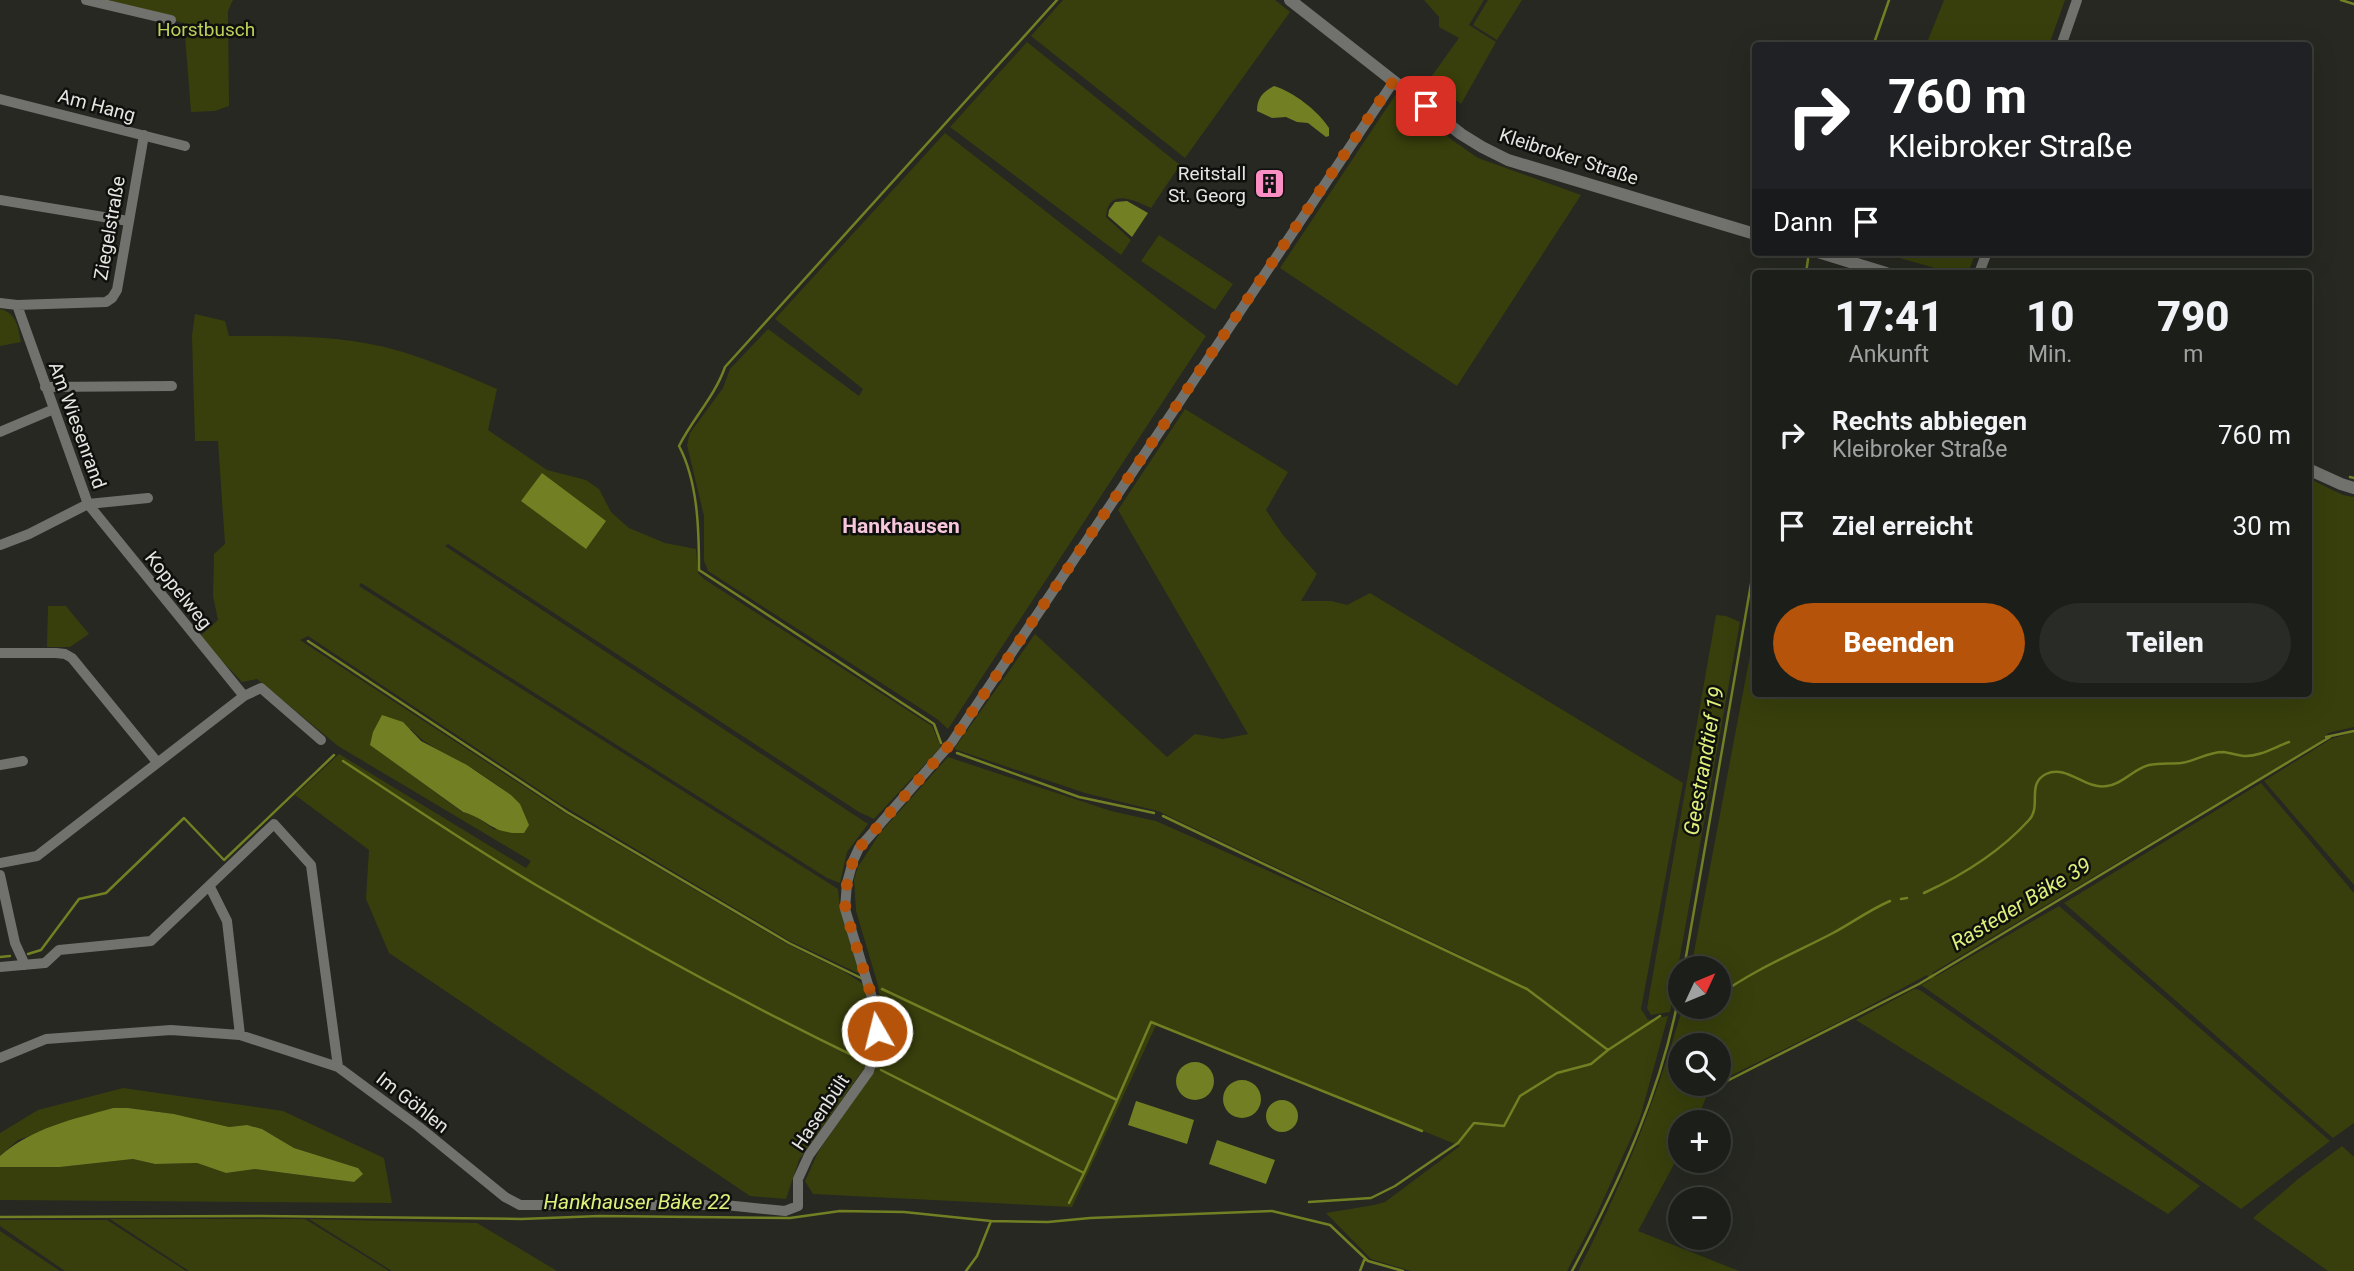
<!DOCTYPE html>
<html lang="de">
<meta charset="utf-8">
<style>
:root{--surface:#1c1e19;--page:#292b26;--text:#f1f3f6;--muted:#a0a2a2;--line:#3a3c38;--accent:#b45309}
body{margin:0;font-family:Roboto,sans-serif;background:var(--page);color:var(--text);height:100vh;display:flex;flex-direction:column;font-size:26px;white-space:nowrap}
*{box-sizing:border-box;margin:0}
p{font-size:23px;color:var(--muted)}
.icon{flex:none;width:38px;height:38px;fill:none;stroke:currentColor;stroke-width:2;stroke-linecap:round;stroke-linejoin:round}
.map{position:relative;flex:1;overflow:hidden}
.details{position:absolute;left:1752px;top:270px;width:560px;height:427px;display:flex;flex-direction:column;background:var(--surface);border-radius:7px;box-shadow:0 7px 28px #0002,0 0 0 2px var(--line)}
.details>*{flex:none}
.banner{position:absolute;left:1752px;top:42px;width:560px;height:214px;border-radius:7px;box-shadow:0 7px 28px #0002,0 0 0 2px var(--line);background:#202124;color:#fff;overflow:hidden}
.needle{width:46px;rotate:46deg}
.controls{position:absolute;left:1668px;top:956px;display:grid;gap:14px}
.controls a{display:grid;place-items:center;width:63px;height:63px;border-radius:50%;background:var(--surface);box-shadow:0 7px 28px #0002,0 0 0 2px var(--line);font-size:35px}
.pin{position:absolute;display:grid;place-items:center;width:60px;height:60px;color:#fff;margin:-30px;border-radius:14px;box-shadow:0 4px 10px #0006}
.me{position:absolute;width:77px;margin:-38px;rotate:352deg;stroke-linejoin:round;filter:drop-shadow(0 0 5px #0008)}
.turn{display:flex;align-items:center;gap:24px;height:147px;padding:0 21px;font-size:32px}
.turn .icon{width:91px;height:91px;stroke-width:2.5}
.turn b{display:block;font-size:49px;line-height:60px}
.then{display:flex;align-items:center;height:66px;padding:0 21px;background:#0003;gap:14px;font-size:26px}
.eta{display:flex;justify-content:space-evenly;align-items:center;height:119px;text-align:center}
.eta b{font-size:42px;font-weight:800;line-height:49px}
.button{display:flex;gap:14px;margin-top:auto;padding:14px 21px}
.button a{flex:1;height:80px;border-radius:42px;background:var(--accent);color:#fff;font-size:28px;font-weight:800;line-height:80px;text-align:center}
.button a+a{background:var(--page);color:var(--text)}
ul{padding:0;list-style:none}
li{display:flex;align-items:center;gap:21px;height:91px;padding:0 21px}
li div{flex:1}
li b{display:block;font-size:26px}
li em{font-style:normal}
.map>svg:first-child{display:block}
</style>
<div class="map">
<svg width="2354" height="1271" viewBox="0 0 2354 1271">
<rect width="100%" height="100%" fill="#262821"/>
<path fill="#383f0c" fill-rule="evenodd" d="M90,0H233L228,11L229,106L215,111L191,112L184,23Z
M1063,0H1275L1290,12L1185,158L1031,36Z
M1424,0H1484L1469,25L1496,42L1461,104L1429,80L1459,38L1439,27V17Z
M1488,0H1522L1497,40L1473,25Z
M1944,0H2065L2049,45H1926Z
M1027,42L1180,165L1151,208C1134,200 1108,187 1106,217L1131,240L1121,255L950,127Z
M1396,94L1452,140L1478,158L1581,195L1457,386L1280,268Z
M945,133L1206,336L948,729L937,719L708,571L704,561V516L687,445L690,433L723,388L730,369L768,329L859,396L863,389L775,319Z
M1159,235L1233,284L1215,310L1141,261Z
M1878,252H1976L1968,273H1953Z
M0,309C17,313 18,327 21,342L0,346Z
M195,314L225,321L229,336C281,336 334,335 385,347C424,357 460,373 497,389L488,430L547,470L586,480L599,489L611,512L629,528L665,543L696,549L698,573L704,579L932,726L941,747L874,819L859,812L448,544L445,546L868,824L847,852L840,883L827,878L361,583L359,586L838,889L840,910L860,974L790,941L560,804L308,636L300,640L560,810L787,944L843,971L863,984L872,1023L865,1067L799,1160L786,1199L750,1196L389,953L366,899L369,850L295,795L339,754L526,868L531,861L338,746L257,679L242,682L199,637L218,620L213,596L214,554L225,544L218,441H195L192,336ZM411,729C426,746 444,752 463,763C480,772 495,784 511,795L495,830L474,815L462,812L371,745Z
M1185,409L1288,472L1266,510L1283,535L1317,574L1301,601H1331L1347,605L1370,593L1683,783L1641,1009L1648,1020L1668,1016L1640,1118L1596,1216L1567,1271H1411L1371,1259L1326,1213L1374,1205L1385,1202L1460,1146L1157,1023L1072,1207L813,1194L805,1181L818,1152L881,1061L884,1032L878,985L856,911L854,879L858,867L880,833L948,757L1111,811L1156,821L1489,969L1158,811L1085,793L954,749L1035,634L1167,757L1195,734L1223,739L1248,734L1118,510Z
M2308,478L2343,495L2354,497V727L2328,733L2323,740L1932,973L1935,977L2059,906L2330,1141L2241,1209L1921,985L1930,980L1927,975L1851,1016L1724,1079L1707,1095L1696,1122H1680V1153L1638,1231L1739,1271H1578C1622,1186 1657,1098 1683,1006H1718V968H1691L1755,629V693H2308ZM1680,1045H1718V1083H1680Z
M48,606H66L89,634L70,647H47Z
M1716,615L1726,616L1740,622L1670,1012L1651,1015L1647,1008Z
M2354,732V885L2264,781L2331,739Z
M2261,783L2354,893V1123L2333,1138L2064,903Z
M1914,989L1920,990L2200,1186L2168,1214L1856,1020Z
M123,1088L283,1111L384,1158L392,1203L0,1200V1167H60L133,1159L155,1164L197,1163L226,1173L255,1169L354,1182L358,1168L294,1148L262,1129L247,1125L229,1127L174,1114L129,1108H113L18,1140L0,1156V1133L38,1110Z
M2342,1146L2354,1157V1271H2328L2253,1218L2298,1179Z
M110,1219H305L389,1271H189Z
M309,1219L477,1223L557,1271H392Z
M0,1220H107L186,1271H65L0,1226Z
M0,1231L60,1271H0Z"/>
<path fill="#727f23" d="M1274,86C1294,92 1318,111 1329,128V136L1326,137L1308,123L1297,122L1286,117L1272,118L1257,111C1257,98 1263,92 1274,86Z
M1127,201L1148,213L1132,237L1108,216L1109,210L1115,202Z
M542,473L606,521L586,549L521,501Z
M382,715L403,722L421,741L467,765L511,795L520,804L529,825L524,833C489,834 491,820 463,812L370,745L373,732Z
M1176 1081a19 19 0 1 1 38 0a19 19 0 1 1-38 0Z
M1223 1099a19 19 0 1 1 38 0a19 19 0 1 1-38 0Z
M1266 1116a16 16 0 1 1 32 0a16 16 0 1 1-32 0Z
M1136,1101L1194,1120L1187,1144L1128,1125Z
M113,1108H128L174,1114L229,1127L247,1125L262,1129L294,1148L358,1168L363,1174L354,1182L255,1169L226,1173L197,1163L155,1164L133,1159L60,1167H0V1156C34,1127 71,1120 113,1108Z
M1217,1140L1275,1160L1266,1184L1209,1164Z"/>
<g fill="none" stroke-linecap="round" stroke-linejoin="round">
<path stroke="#727f23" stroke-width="2.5" d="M2341,0L2354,4
M1873,46L1889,0
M1806,273L1808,259
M2350,477L2354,478
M308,641L567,812L789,943L861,978
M2326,737L2354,731
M941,743L934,724L699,570C699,530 698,482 679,446C693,418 715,396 725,367L1057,0
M957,753L1079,797L1154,813
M343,761C407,803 470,846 536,885C643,948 752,1007 864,1061
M1163,816L1527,989L1608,1050
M1924,893C1963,875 2000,852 2029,820C2042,806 2026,784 2046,774C2067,764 2085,790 2107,786C2123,784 2133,769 2149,765C2160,763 2171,764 2181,763C2195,761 2208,752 2223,752C2230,753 2237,755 2244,756C2259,757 2275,747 2289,742
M1901,899L1907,898
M28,954L41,950L79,899L106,893L184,818L224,860L334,755
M0,957L10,956
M1684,968L1755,561
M882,989L1117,1100L1084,1173
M1718,996C1753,970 1795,953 1833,933C1852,923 1869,910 1890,901
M1691,1008L1697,1006
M881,1070L1084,1173L1069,1203
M1721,1084L1919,984L2330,737
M1117,1100L1151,1022L1422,1131
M1309,1202L1371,1198L1395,1186L1458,1143L1474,1123L1504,1126L1520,1096L1557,1073L1591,1064L1608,1050L1660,1016
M0,1217L262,1216L521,1219L600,1216L790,1218L840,1211L904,1212L991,1221L1048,1222L1090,1218L1272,1211L1330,1225L1368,1261L1403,1271
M966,1271L977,1256L991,1221
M1360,1271L1365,1258
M1572,1271C1619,1183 1663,1088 1680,989"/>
<path stroke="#71726e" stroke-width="10" d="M86,0L171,20
M2061,46L2077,0
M0,99L185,146
M0,200L128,221
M1979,273L1987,252
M0,303L17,305L106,302L112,298L117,290L144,135
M45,387L172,386
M0,432L54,409
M0,545L29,534L88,504L17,305
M0,653H56L65,654L72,658L157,762
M244,696L261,688L321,740
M0,765L23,761
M0,863L37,856L244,696L88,504L148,498
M0,875L15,943L25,965
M210,887L227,921L240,1035
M0,967L45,963L59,950L151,941L274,824L311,865L338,1067
M0,1058L46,1039L171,1030L240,1035L338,1067L419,1127L505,1197L520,1205H725L785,1211L798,1206V1179L809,1155L869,1071L874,1052L877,1014L845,909L847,883L853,861L859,848L952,742L1394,81"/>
<path stroke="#71726e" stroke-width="12" d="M1290,0L1461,134L1482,147L1508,160L1755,234
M1818,252L1886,273
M2308,469L2341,484L2354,488"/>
</g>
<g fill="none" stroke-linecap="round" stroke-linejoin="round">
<path stroke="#b45309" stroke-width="12" stroke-dasharray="0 21.6" d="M877,1031V1014L845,909L847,883L853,861L859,848L952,742L1394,80L1426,106"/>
</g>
<defs>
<symbol id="building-square" viewBox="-11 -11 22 22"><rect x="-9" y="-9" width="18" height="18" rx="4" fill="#fb8fc4" stroke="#0f100d"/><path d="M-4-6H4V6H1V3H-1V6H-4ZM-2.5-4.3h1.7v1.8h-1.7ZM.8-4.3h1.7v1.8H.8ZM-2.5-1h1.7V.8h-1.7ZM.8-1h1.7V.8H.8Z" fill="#111"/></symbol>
</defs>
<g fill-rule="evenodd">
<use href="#building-square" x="1252" y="166" width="35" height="35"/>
</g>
<g text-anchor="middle" stroke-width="5" stroke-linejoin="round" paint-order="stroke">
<g font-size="19" fill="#bed05a" stroke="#0f100d">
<text x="206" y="36">Horstbusch</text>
</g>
<g font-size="19" fill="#e5e6e2" stroke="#0f100d">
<text transform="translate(97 105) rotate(15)" y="7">Am Hang</text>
<text transform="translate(1569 156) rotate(18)" y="7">Kleibroker Straße</text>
<text transform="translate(109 228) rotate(-80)" y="7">Ziegelstraße</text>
<text transform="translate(78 425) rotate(70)" y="7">Am Wiesenrand</text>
<text transform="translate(179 590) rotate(51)" y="7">Koppelweg</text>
<text transform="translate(413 1102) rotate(38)" y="7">Im Göhlen</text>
<text transform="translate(820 1112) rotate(-56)" y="7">Hasenbült</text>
</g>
<g font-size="19" fill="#e5e6e2" stroke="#0f100d" text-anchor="end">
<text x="1246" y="180">Reitstall<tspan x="1246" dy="22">St. Georg</tspan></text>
</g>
<g font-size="21" font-weight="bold" fill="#f6c6db" stroke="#0f100d">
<text x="901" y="533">Hankhausen</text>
</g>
<g font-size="21" font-style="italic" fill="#ddf07a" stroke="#0f100d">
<text transform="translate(1704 761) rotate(-80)" y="7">Geestrandtief 19</text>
<text transform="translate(2021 904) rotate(-31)" y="7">Rasteder Bäke 39</text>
<text x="637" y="1209">Hankhauser Bäke 22</text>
</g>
</g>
</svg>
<div class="controls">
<a><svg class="needle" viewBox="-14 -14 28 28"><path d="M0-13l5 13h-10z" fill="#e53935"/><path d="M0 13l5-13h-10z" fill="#a0a2a2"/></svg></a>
<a><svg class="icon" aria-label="search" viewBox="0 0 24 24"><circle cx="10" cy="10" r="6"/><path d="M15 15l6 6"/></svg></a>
<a>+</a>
<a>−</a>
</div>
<div class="pin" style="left:1426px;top:106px;background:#d93025"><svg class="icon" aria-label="arrive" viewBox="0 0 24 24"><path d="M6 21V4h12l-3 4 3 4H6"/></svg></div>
<svg class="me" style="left:877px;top:1031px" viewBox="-20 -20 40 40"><circle r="17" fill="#b45309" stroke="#fff" stroke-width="3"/><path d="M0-11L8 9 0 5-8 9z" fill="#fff"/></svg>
<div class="banner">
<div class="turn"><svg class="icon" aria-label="right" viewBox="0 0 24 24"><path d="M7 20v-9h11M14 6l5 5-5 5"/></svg><div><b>760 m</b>Kleibroker Straße</div></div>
<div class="then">Dann<svg class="icon" aria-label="arrive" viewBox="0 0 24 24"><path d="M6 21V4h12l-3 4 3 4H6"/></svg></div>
</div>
<section class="details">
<div class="eta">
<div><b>17:41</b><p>Ankunft</p></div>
<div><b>10</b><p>Min.</p></div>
<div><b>790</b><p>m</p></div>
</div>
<ul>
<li><svg class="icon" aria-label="right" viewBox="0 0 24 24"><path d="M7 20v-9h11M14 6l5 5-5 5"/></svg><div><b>Rechts abbiegen</b><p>Kleibroker Straße</p></div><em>760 m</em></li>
<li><svg class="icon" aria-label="arrive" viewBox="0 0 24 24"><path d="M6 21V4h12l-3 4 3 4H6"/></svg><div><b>Ziel erreicht</b></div><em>30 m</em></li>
</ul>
<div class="button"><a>Beenden</a><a>Teilen</a></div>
</section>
</div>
